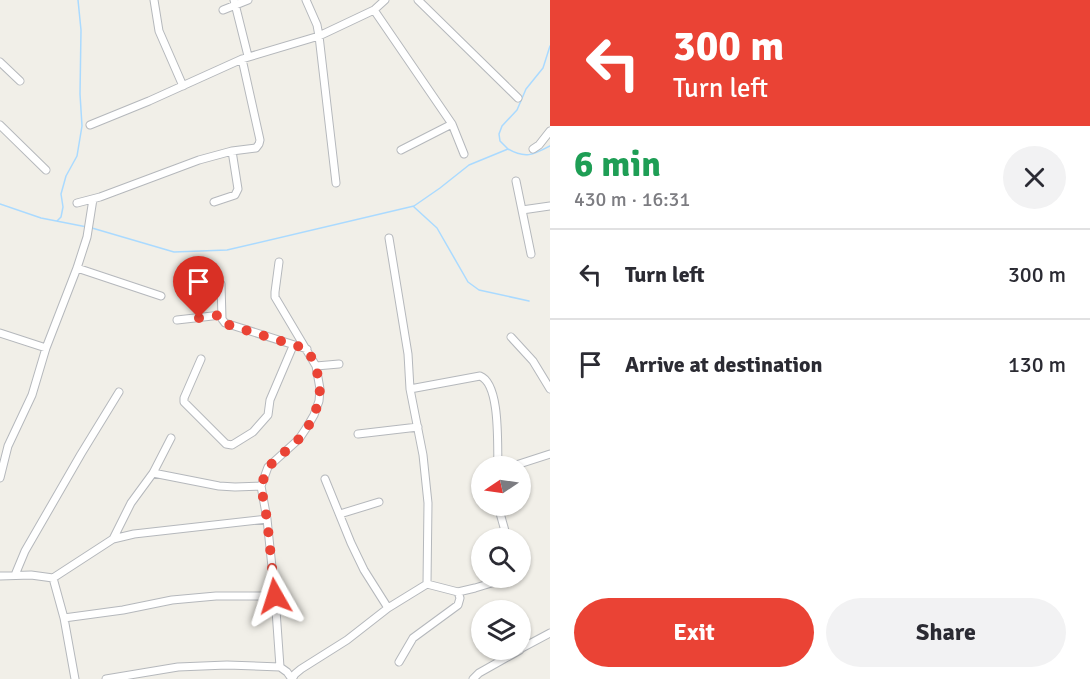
<!DOCTYPE html>
<meta charset="utf-8">
<style>
:root{--surface:#fff;--page:#f2f2f3;--text:#2b2b33;--muted:#7c7c81;--line:#e1e1e2;--accent:#ea4335}
body{margin:0;font-family:Signika,sans-serif;background:var(--page);color:var(--text);height:100vh;display:flex;flex-direction:column;font-size:22px;white-space:nowrap}
*{box-sizing:border-box;margin:0}
p{font-size:20px;color:var(--muted)}
.icon{flex:none;width:33px;height:33px;fill:none;stroke:currentColor;stroke-width:2;stroke-linecap:round;stroke-linejoin:round}
.map{position:relative;flex:1;overflow:hidden}
.details{display:flex;flex-direction:column;background:var(--surface);width:540px}
.details>*{flex:none}
.guide{background:#ea4335;color:#fff;overflow:hidden}
.needle{width:39px;rotate:257deg}
.buttons{position:absolute;left:471px;top:456px;display:grid;gap:12px}
.buttons a{display:grid;place-items:center;width:60px;height:60px;border-radius:50%;background:var(--surface);box-shadow:0 2px 4px #0004;font-size:30px}
.pin{position:absolute;display:grid;place-items:center;width:51px;height:51px;color:#fff;margin:-62px -26px;border-radius:50% 50% 50% 0;rotate:-45deg;box-shadow:0 0 6px #0007}
.pin .icon{rotate:45deg}
.me{position:absolute;width:66px;margin:-33px;rotate:354deg;stroke-linejoin:round;filter:drop-shadow(0 0 4px #0008)}
.turn{display:flex;align-items:center;gap:21px;height:126px;padding:0 24px;font-size:27px}
.turn .icon{width:78px;height:78px;stroke-width:2.5}
.turn b{display:block;font-size:42px;line-height:51px}
.round{display:grid;place-items:center;flex:none;width:63px;height:63px;border-radius:32px;background:var(--page)}
.summary{display:flex;align-items:center;justify-content:space-between;height:102px;padding:0 24px}
h1{font-size:36px;font-weight:700;line-height:45px;color:#1e9e55}
.primary-button{display:flex;gap:12px;margin-top:auto;padding:12px 24px}
.primary-button a{flex:1;height:69px;border-radius:36px;background:var(--accent);color:#fff;font-size:24px;font-weight:700;line-height:69px;text-align:center}
.primary-button a+a{background:var(--page);color:var(--text)}
ul{padding:0;list-style:none}
li{display:flex;align-items:center;gap:18px;height:90px;padding:0 24px;border-top:2px solid var(--line)}
li div{flex:1}
li b{display:block;font-size:22px}
li em{font-style:normal}
main{display:flex;flex:1;min-height:0}
.map>svg:first-child{display:block}
</style>
<main>
<div class="map">
<svg width="550" height="679" viewBox="0 0 550 679">
<rect width="100%" height="100%" fill="#f1efe8"/>
<g fill="none" stroke-linecap="round" stroke-linejoin="round">
<path stroke="#aadaff" stroke-width="1.5" d="M508,149L500,141L499,134L502,126L517,110L526,89L543,68L550,46
M0,204L41,218L87,227
M414,207L437,228L468,282L479,290L529,301
M57,221L61,217L63,207L61,194L66,176L77,156L82,126L80,94L81,30L78,0
M92,228L174,252L227,250L414,206L440,188L469,165L508,149C525,159 533,155 550,146"/>
<defs>
<path id="street" d="M154,0L159,31L183,86
M234,0L248,56
M306,0L317,25L319,36L336,183
M418,0L518,98
M223,10L248,0
M374,10L452,124L464,154
M0,62L20,81
M0,125L46,170
M90,125L149,101L242,59L319,36L374,10L385,0
M533,149L539,145L550,131
M401,150L452,124
M516,181L531,254
M214,202L235,195L238,189L232,151
M77,203L100,197L199,160L232,151L256,148L259,144L260,140L242,59
M522,210L550,206
M389,238L408,354L410,389L423,455L428,503L427,584
M279,262L275,292V297L316,366L320,389L319,401L314,415L307,427L299,439L268,467L261,486L267,519L275,596L280,667
M77,268L161,296
M221,284L222,319L225,323L307,349
M177,320L221,315
M0,333L46,348
M511,337L533,361L550,389
M201,359L184,398V402L226,444L232,445L253,432L268,415L270,400L293,346
M316,366L339,364
M410,389L480,376C501,384 497,447 498,466
M358,434L418,427
M513,466L550,454
M153,473L219,486L235,487L261,486
M0,478L8,446L32,395L46,348L77,268L87,237L93,199
M325,479L351,543L364,570L388,608
M498,506L507,538
M340,514L379,502
M113,539L131,503L153,473L171,438
M15,575L25,551L81,454L119,392
M0,576L31,575L53,578L113,539L134,534L267,519
M53,578L64,618L75,679
M427,584L458,592L475,588L508,578
M64,618L123,610L172,600L216,596H275
M520,649L550,633
M399,662L413,638L458,605L460,598L458,592
M280,667L287,672L292,679
M106,679L178,667L227,665L280,667
M292,679L295,674L301,669L347,640L388,608L427,584
M473,679L479,673L520,650"/>
</defs>
<use href="#street" stroke="#b5b8bc" stroke-width="9"/>
<use href="#street" stroke="#fff" stroke-width="7"/>
</g>
<g fill="none" stroke-linecap="round" stroke-linejoin="round">
<path stroke="#ea4335" stroke-width="10" stroke-dasharray="0 18" d="M199,318L221,315C222,320 224,323 229,325L307,349L316,366L320,388L319,401L314,415L308,427L299,439L268,467L261,486L267,519L275,596"/>
</g>
</svg>
<div class="buttons">
<a><svg class="needle" viewBox="-14 -14 28 28"><path d="M0-13l5 13h-10z" fill="#e53935"/><path d="M0 13l5-13h-10z" fill="#7c7c81"/></svg></a>
<a><svg class="icon" aria-label="search" viewBox="0 0 24 24"><circle cx="10" cy="10" r="6"/><path d="M15 15l6 6"/></svg></a>
<a><svg class="icon" aria-label="layers" viewBox="0 0 24 24"><path d="M12 4l9 5-9 5-9-5zM3 14l9 5 9-5"/></svg></a>
</div>
<div class="pin" style="left:199px;top:318px;background:#d93025"><svg class="icon" aria-label="arrive" viewBox="0 0 24 24"><path d="M6 21V4h12l-3 4 3 4H6"/></svg></div>
<svg class="me" style="left:275px;top:596px" viewBox="-20 -20 40 40"><path d="M0-17L14 15 0 8-14 15z" fill="#ea4335" stroke="#fff" stroke-width="4"/></svg>
</div>
<section class="details">
<div class="guide">
<div class="turn"><svg class="icon" aria-label="left" viewBox="0 0 24 24"><path d="M17 20v-9H6M10 6l-5 5 5 5"/></svg><div><b>300 m</b>Turn left</div></div>
</div>
<div class="summary"><div><h1>6 min</h1><p>430 m · 16:31</p></div><a class="round"><svg class="icon" aria-label="close" viewBox="0 0 24 24"><path d="M6 6l12 12M18 6L6 18"/></svg></a></div>
<ul>
<li><svg class="icon" aria-label="left" viewBox="0 0 24 24"><path d="M17 20v-9H6M10 6l-5 5 5 5"/></svg><div><b>Turn left</b></div><em>300 m</em></li>
<li><svg class="icon" aria-label="arrive" viewBox="0 0 24 24"><path d="M6 21V4h12l-3 4 3 4H6"/></svg><div><b>Arrive at destination</b></div><em>130 m</em></li>
</ul>
<div class="primary-button"><a>Exit</a><a>Share</a></div>
</section>
</main>
